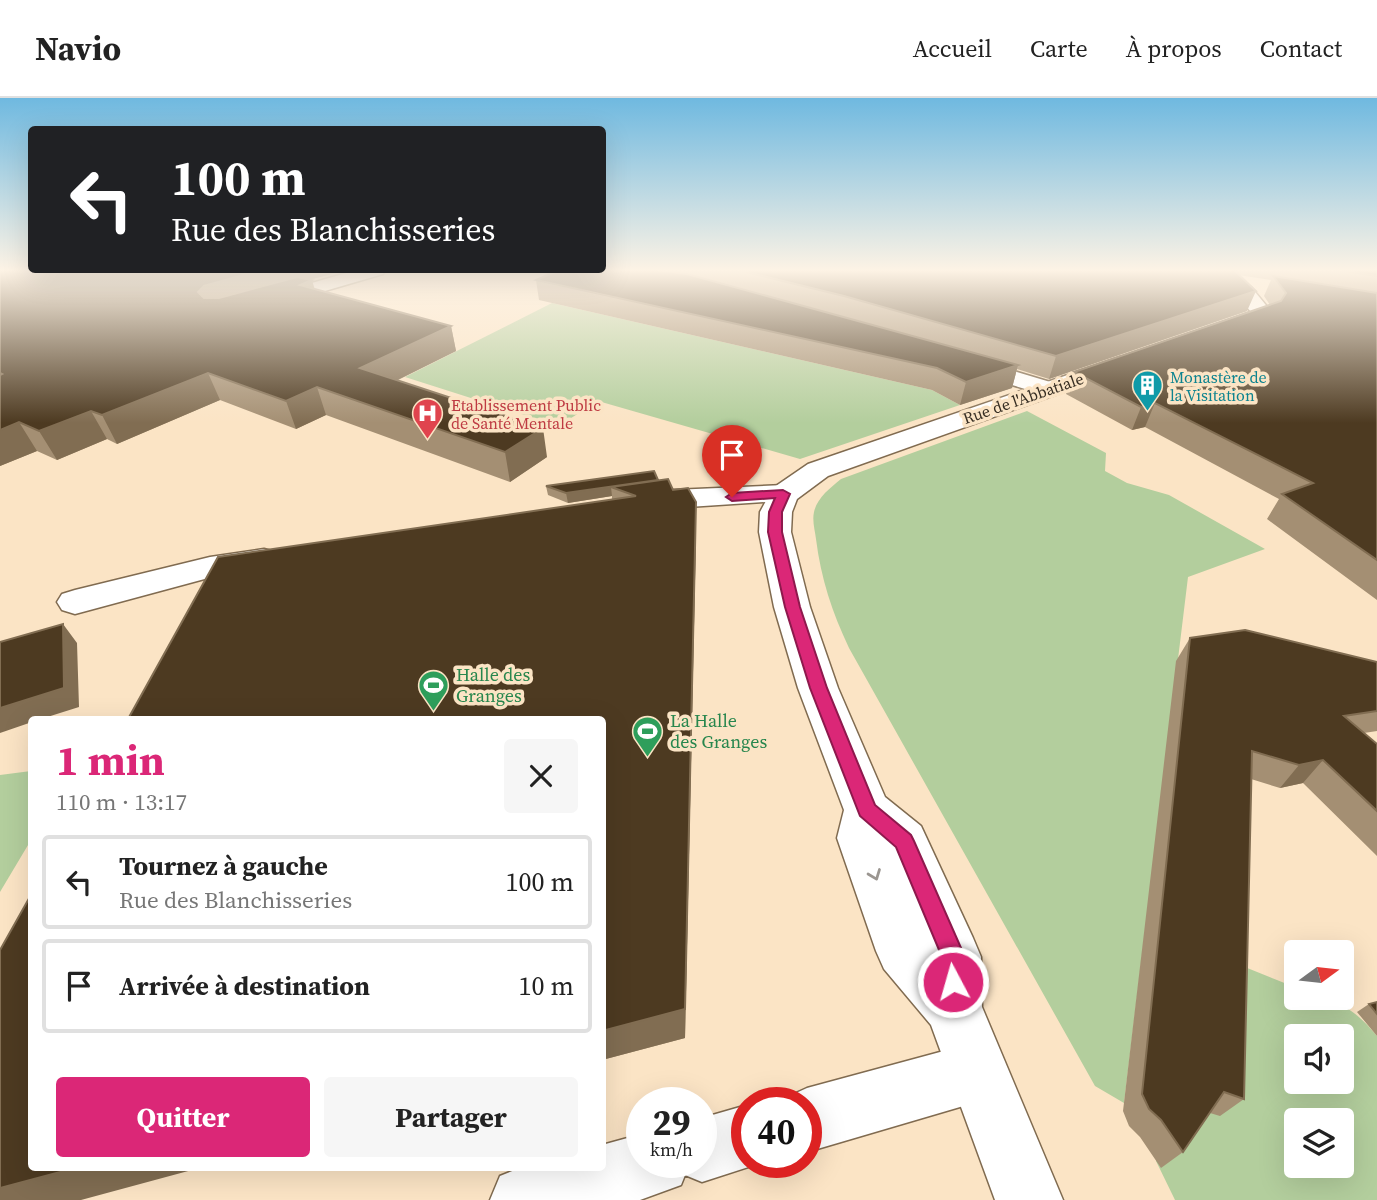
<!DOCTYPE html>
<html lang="fr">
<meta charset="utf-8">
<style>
:root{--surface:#fff;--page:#f6f6f6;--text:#222;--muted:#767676;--line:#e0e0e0;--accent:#db2777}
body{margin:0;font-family:"Source Serif 4",serif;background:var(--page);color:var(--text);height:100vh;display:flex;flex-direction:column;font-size:26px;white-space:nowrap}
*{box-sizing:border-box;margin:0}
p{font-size:23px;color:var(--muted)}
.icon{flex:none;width:38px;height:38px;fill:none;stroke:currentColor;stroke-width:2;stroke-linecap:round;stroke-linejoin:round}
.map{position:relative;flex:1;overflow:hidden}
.sheet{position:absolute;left:28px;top:618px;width:578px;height:455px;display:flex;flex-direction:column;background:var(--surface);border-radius:7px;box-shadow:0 7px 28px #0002}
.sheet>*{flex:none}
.guide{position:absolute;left:28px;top:28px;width:578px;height:147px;border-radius:7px;box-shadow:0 7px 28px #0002;background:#202124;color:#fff;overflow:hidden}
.needle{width:46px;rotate:75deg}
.tools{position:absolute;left:1284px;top:842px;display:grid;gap:14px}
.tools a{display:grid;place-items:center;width:70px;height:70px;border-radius:7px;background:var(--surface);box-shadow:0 7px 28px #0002;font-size:35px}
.speed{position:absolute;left:626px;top:989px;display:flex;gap:14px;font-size:35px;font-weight:700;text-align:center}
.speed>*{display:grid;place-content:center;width:91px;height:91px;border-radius:50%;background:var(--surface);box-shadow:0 7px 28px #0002;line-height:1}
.speed small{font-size:18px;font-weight:400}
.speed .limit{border:10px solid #d22;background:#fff;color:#111}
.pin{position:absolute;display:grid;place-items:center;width:60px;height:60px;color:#fff;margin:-72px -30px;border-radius:50% 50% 50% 0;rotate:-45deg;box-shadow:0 0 7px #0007}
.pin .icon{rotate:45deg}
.me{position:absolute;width:77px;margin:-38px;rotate:354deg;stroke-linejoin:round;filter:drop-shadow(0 0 5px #0008)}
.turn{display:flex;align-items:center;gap:24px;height:147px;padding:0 28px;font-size:32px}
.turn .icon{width:91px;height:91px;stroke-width:2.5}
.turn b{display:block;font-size:49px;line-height:60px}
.round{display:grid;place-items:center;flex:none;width:74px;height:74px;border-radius:7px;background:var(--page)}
.head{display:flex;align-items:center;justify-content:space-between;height:119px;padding:0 28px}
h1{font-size:42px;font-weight:700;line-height:52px;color:var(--accent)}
.cta{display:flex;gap:14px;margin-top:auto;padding:14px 28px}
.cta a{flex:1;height:80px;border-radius:7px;background:var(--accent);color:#fff;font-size:28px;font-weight:700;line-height:80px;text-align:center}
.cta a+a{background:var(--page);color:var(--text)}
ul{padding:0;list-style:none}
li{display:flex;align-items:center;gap:21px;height:94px;margin:0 14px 10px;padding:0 14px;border:4px solid var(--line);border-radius:7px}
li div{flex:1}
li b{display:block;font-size:26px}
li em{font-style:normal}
header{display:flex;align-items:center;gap:42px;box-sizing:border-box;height:98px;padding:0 35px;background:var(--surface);border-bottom:2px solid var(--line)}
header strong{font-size:33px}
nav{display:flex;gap:38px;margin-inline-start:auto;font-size:24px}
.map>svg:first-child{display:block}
</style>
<header>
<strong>Navio</strong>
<nav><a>Accueil</a><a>Carte</a><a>À propos</a><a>Contact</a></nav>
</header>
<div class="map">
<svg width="1377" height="1102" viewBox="0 0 1377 1102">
<rect width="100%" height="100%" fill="#fbe4c5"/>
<path fill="#b3ce9d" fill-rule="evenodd" d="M552,205L932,292L960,307L800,361L598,303L568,322L546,324L405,279Z
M1027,313L1106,355L1105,373L1127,385L1169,397L1265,451L1188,479L1124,1005L1095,988L849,550C832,514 821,481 816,441C815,433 812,423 814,414C817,400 830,390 841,381Z
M31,673V742L0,794V677Z
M1225,861L1297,890V900C1336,900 1352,908 1377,938V1102H1175L1156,1063L1174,1003L1220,1017ZM1297,938H1342V984H1297ZM1297,1022H1342V1068H1297Z"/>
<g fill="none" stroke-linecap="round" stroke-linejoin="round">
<defs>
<path id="street" d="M357,172H385L383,176L270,209H256L253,205L256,201Z
M964,258L1057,286L1060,291L1057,296L1048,298L956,270L952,265L956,260Z
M784,387L795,390L799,396L795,402L673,410L643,415L632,413L628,406L632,399L673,392Z
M264,451L276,454L281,461L276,468L212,479L75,516L62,512L57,504L62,496L75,492L210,459Z
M977,944L998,953L1007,974L998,995L977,1004L807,1054V1004H783L785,1000L807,990Z
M747,1007V1064H764L702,1084L685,1077L681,1087L640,1102H490L500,1078L522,1069H602V1047L642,1036V1064H702V1020Z"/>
<path id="secondary" d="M1202,171H1223L1251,189L1274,217L1270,221L1229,238H1213L1210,233L1213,228L1251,214L1237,197Z
M1120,259L1128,261L1132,266L1128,271L828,378L797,401L792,414L791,434L810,509L838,590L885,699L921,728L973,840L981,859L982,909L1063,1102H995L931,927L884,871L876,853L837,740L844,712L798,590L774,509L759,434L760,414L773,390L808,366Z"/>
</defs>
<use href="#street" stroke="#806b50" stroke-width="3"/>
<use href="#secondary" stroke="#806b50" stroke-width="3"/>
<use href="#street" fill="#fff" fill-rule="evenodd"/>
<use href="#secondary" fill="#fff" fill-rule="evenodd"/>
</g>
<path fill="#a48f73" d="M0,171L347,172L309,182L314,191L451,228L456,253L398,282L547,359L510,384L326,317L296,331L220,302L117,346L107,341L57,362L37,353L0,368Z
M602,171H1219L1229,172L1227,171H1377V502L1267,421L1279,401L1145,329L1132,332L1066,296L1074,274L1270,207L1264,198L1271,182L1238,177L1247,213L1049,281L1017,271L1012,290L960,307L932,292L539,202L536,182L549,176L526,172Z
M658,383L696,437L685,940L602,962V621L612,398L568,405L548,397L546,388Z
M1190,540L1377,564V633L1364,635L1377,646V758L1303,685L1280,690L1251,681L1244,1001L1220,1018L1210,1015L1183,1054L1161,1070L1140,1039L1129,1028L1123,1013L1176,563Z
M1377,904V938L1357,914L1369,906Z"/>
<path fill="#816d52" d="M261,172H347L273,191L213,211L198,194L204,188Z
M312,182L319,206L300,187Z
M1256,193L1247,213L1049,281L1056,258Z
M451,228L456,253L367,297L360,270Z
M1018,267L1012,290L960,307L966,284Z
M208,275L220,302L117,346L102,317Z
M317,289L326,317L296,331L286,303Z
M1155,305L1145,329L1132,332L1141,309Z
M91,313L107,341L57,362L39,333Z
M19,324L37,353L0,368V332Z
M543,330L547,359L510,384L505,354Z
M611,389L612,398L568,405L566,395Z
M696,437L685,940L602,962V933Z
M63,526L77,545L79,609L41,621H32V624L0,635V610Z
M1323,662L1303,685L1280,690L1299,667Z
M79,1069H203L81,1102H0V1090Z"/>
<path fill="#4d3a21" stroke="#816d52" stroke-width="2" d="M0,171L262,172L204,188L198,194L204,200H219L297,179L312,182L300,187L451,228L360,270L543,330L505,354L317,289L286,303L208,275L102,317L91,313L39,333L19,324L0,332V277L2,276L0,275Z
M651,171L687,176L1018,267L966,284L937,270L536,182L559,172Z
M734,171H1219L1234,172L1256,193L1056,258L844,198Z
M1331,171H1377V178Z
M1273,178L1377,195V462L1282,396L1313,385L1155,305L1141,309L1074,274L1281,203L1286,195Z
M654,373L658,382L566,395L546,388Z
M668,381L673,392L688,390L696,404L685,911L602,933V621H128L218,459L636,398L611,389Z
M63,526L64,590L0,610V544Z
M1245,532L1377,564V613L1344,618L1377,646V713L1323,662L1299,667L1252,653L1244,1001L1224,994L1183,1054L1161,1022L1149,1011L1142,996L1190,540Z
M32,795V1069H79L0,1090V852Z
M1377,904V916L1369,906Z"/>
<defs><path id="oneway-chevron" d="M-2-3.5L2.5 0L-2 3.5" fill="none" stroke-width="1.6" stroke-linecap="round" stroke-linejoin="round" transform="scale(1.75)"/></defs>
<use stroke="#9b9691" href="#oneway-chevron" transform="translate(875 777) rotate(69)"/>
<linearGradient id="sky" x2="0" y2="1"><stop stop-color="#6fb9e0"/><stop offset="0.53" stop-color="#fdf3e5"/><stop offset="1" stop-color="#fdf3e5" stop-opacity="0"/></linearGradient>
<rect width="1377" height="325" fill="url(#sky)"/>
<path fill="#db2777" stroke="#8e194d" stroke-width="2" d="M783,392L790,396L782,414V434L800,509L827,590L875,707L911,737L914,743L965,859V884L961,892L953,896L945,892L942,884V859L896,749L860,718L810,590L785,509L768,434L769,414L775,400L732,403L726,399L732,395Z"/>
<defs>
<symbol id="building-pin" viewBox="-11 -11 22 30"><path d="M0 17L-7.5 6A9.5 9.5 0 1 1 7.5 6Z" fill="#0f9aa8" stroke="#fbe4c5"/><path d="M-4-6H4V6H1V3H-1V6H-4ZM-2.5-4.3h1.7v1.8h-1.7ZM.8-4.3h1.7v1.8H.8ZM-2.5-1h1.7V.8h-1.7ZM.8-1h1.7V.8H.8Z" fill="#fff"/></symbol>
<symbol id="hospital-pin" viewBox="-11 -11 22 30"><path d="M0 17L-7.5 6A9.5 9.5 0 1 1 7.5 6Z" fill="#e0444e" stroke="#fbe4c5"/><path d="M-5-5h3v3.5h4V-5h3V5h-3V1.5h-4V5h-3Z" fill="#fff"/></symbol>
<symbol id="stadium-pin" viewBox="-11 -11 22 30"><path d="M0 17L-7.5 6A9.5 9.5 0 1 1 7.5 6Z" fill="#2e9e5b" stroke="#fbe4c5"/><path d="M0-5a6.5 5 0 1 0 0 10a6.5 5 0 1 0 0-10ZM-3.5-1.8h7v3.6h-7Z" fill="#fff"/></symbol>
</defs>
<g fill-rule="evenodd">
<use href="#building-pin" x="1130" y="270" width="35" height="47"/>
<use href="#hospital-pin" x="410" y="298" width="35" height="47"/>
<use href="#stadium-pin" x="416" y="570" width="35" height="47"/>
<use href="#stadium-pin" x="630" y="616" width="35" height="47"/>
</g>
<g text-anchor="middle" stroke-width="7" stroke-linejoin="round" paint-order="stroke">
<g font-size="16" fill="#0d838f" stroke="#fbe4c5" text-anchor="start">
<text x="1170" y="285">Monastère de<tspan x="1170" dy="18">la Visitation</tspan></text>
</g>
<g font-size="16" fill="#372e23" stroke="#fbe4c5">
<text transform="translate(1023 300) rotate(-19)" y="6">Rue de l'Abbatiale</text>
</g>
<g font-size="16" fill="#be3a42" stroke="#fbe4c5" text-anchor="start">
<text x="451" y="313">Etablissement Public<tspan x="451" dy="18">de Santé Mentale</tspan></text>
</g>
<g font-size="18" fill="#27864d" stroke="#fbe4c5" text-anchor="start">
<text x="456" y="583">Halle des<tspan x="456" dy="21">Granges</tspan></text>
<text x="670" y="629">La Halle<tspan x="670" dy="21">des Granges</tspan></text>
</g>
</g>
</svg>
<div class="tools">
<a><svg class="needle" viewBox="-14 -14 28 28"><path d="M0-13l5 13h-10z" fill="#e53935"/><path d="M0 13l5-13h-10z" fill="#767676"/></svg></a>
<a><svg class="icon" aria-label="sound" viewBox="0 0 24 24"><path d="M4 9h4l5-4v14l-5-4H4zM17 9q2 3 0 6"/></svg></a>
<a><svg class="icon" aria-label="layers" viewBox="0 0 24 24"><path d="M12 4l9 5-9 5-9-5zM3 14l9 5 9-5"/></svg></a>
</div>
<div class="speed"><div>29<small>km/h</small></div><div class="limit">40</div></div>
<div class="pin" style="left:732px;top:399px;background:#d93025"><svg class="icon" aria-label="arrive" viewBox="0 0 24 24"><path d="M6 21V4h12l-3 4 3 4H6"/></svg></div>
<svg class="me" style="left:953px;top:884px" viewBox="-20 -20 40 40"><circle r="17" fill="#db2777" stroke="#fff" stroke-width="3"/><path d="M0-11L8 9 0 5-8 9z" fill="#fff"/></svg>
<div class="guide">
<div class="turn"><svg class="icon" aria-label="left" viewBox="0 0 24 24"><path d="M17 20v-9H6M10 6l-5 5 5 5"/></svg><div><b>100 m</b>Rue des Blanchisseries</div></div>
</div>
<section class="sheet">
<div class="head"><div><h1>1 min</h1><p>110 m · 13:17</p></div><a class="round"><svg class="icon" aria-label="close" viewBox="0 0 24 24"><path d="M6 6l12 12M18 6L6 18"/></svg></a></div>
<ul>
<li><svg class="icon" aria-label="left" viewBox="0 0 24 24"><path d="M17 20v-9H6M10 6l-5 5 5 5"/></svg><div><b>Tournez à gauche</b><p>Rue des Blanchisseries</p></div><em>100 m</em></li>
<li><svg class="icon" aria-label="arrive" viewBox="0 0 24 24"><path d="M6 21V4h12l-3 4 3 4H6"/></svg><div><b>Arrivée à destination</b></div><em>10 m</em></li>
</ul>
<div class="cta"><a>Quitter</a><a>Partager</a></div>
</section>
</div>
